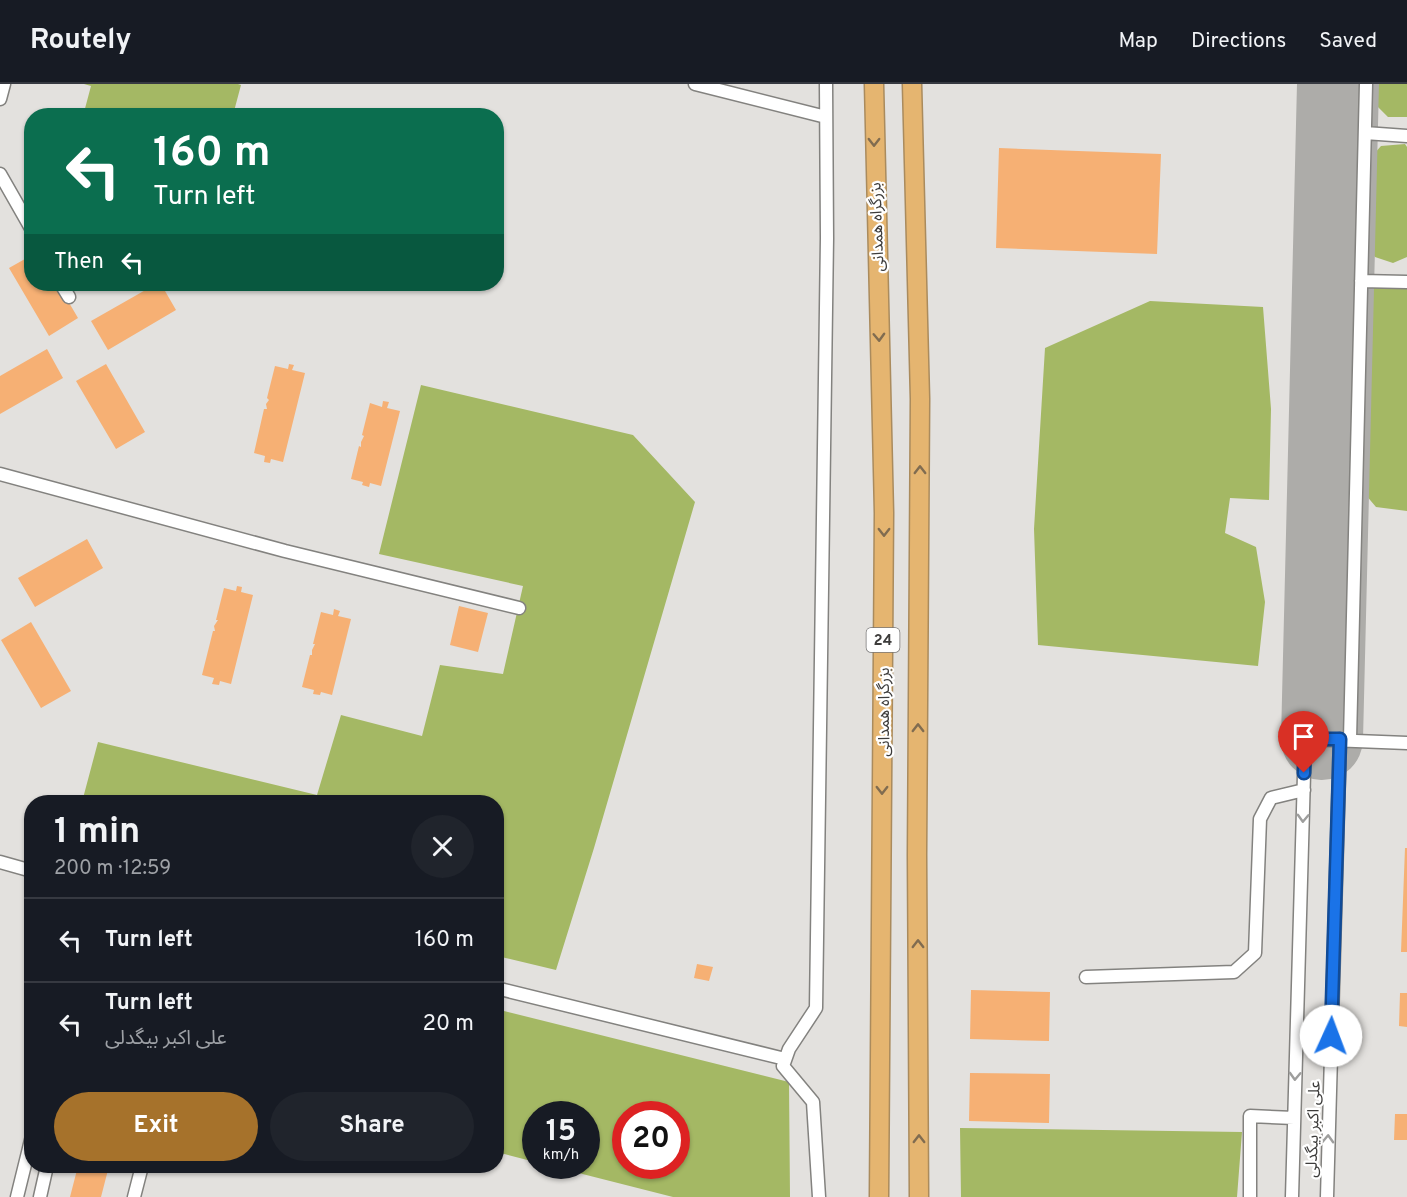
<!DOCTYPE html>
<meta charset="utf-8">
<style>
:root{--surface:#171b24;--page:#20242c;--text:#f1f3f6;--muted:#9ea1a6;--line:#363941;--accent:#a6722b}
body{margin:0;font-family:Overpass,"Noto Sans Arabic",sans-serif;background:var(--page);color:var(--text);height:100vh;display:flex;flex-direction:column;font-size:22px;white-space:nowrap}
*{box-sizing:border-box;margin:0}
p{font-size:20px;color:var(--muted)}
.icon{flex:none;width:33px;height:33px;fill:none;stroke:currentColor;stroke-width:2;stroke-linecap:round;stroke-linejoin:round}
.map{position:relative;flex:1;overflow:hidden}
.sheet{position:absolute;left:24px;top:711px;width:480px;height:378px;display:flex;flex-direction:column;background:var(--surface);border-radius:24px;box-shadow:0 2px 4px #0004}
.sheet>*{flex:none}
.guide{position:absolute;left:24px;top:24px;width:480px;height:183px;border-radius:24px;box-shadow:0 2px 4px #0004;background:#0b6e4f;color:#fff;overflow:hidden}
.speed{position:absolute;left:522px;top:1017px;display:flex;gap:12px;font-size:30px;font-weight:700;text-align:center}
.speed>*{display:grid;place-content:center;width:78px;height:78px;border-radius:50%;background:var(--surface);box-shadow:0 2px 4px #0004;line-height:1}
.speed small{font-size:15px;font-weight:400}
.speed .limit{border:9px solid #d22;background:#fff;color:#111}
.pin{position:absolute;display:grid;place-items:center;width:51px;height:51px;color:#fff;margin:-62px -26px;border-radius:50% 50% 50% 0;rotate:-45deg;box-shadow:0 0 6px #0007}
.pin .icon{rotate:45deg}
.me{position:absolute;width:66px;margin:-33px;rotate:2deg;stroke-linejoin:round;filter:drop-shadow(0 0 4px #0008)}
.turn{display:flex;align-items:center;gap:21px;height:126px;padding:0 30px;font-size:27px}
.turn .icon{width:78px;height:78px;stroke-width:2.5}
.turn b{display:block;font-size:42px;line-height:51px}
.then{display:flex;align-items:center;height:57px;padding:0 30px;background:#0003;gap:12px;font-size:22px}
.round{display:grid;place-items:center;flex:none;width:63px;height:63px;border-radius:32px;background:var(--page)}
.headline{display:flex;align-items:center;justify-content:space-between;height:102px;padding:0 30px}
h1{font-size:36px;font-weight:700;line-height:45px}
.action{display:flex;gap:12px;margin-top:auto;padding:12px 30px}
.action a{flex:1;height:69px;border-radius:36px;background:var(--accent);color:#fff;font-size:24px;font-weight:700;line-height:69px;text-align:center}
.action a+a{background:var(--page);color:var(--text)}
ul{padding:0;list-style:none}
li{display:flex;align-items:center;gap:18px;height:84px;padding:0 30px;border-top:2px solid var(--line)}
li div{flex:1}
li b{display:block;font-size:22px}
li em{font-style:normal}
header{display:flex;align-items:center;gap:36px;box-sizing:border-box;height:84px;padding:0 30px;background:var(--surface);border-bottom:2px solid var(--line)}
header strong{font-size:28px}
nav{display:flex;gap:33px;margin-inline-start:auto;font-size:21px}
.map>svg:first-child{display:block}
</style>
<header>
<strong>Routely</strong>
<nav><a>Map</a><a>Directions</a><a>Saved</a></nav>
</header>
<div class="map">
<svg width="1407" height="1113" viewBox="0 0 1407 1113">
<rect width="100%" height="100%" fill="#e3e1de"/>
<path fill="#a4b864" fill-rule="evenodd" d="M84,0H238L241,1L233,31L83,32L91,2Z
M1376,0H1407V33H1388L1376,21Z
M1405,60L1407,63V173L1393,179L1375,173L1366,161V79L1381,62Z
M1392,194L1407,197V427L1376,423L1365,410L1369,206Z
M1150,217L1263,223L1271,325L1269,416L1230,414L1225,449L1256,463L1265,518L1258,582L1038,561L1034,445L1045,264Z
M421,301L633,351L695,418L594,764L556,886L497,872L496,718H82L98,658L317,711L341,631L422,652L440,581L503,590L523,502L379,470Z
M496,925L789,998L790,1113H673L551,1082H586V1030H536L535,1078L497,1068ZM626,1030H676V1082H626Z
M960,1044L1242,1048L1237,1113H961Z"/>
<g fill="none" stroke-linecap="round" stroke-linejoin="round">
<path stroke="#adaca9" stroke-width="82" d="M1322,655L1338,0"/>
</g>
<path fill="#f6b074" d="M999,64L1161,70L1157,170L996,164Z
M32,171V200H58L78,234L49,252L9,184Z
M156,200H161L176,226L108,266L91,237Z
M47,265L63,294L0,330V292Z
M106,280L145,348L116,365L76,297Z
M289,280L294,281L292,286L305,289L283,378L271,375L270,379L264,378L265,372L254,369L264,325H267L266,320L269,316L267,314L275,282L288,285Z
M383,317L389,318L387,324L400,327L381,402L370,399L369,403L362,401L363,398L351,395L359,362L361,363V358L364,352L362,351L370,319L382,323Z
M87,455L103,484L35,523L18,494Z
M237,502L242,503L241,508L253,511L231,600L220,597L219,601L212,600L214,594L202,591L213,547H215L214,542L218,536H216L224,504L236,507Z
M459,522L488,529L478,568L450,561Z
M334,525L340,527L338,532L351,535L332,611L321,608L320,611L313,610L314,606L302,603L310,571H312V566L315,560H313L321,528L333,531Z
M31,538L71,607L41,624L1,556Z
M1405,764H1407V868H1401Z
M697,880L713,883L709,897L694,894Z
M971,906L1050,908L1049,957L970,955Z
M1400,909H1407V943L1399,942Z
M970,989L1050,990L1049,1039L969,1037Z
M1395,1030H1407V1056H1394Z
M78,1082H109L101,1113H70Z"/>
<g fill="none" stroke-linecap="round" stroke-linejoin="round">
<defs>
<path id="minor" d="M695,0L826,33
M0,15L4,0
M1365,49L1407,52
M0,90L32,146
M1361,197L1407,198
M61,200L69,213
M0,390L285,467L519,524
M1350,655L1366,0
M0,778L32,787
M1086,893L1234,888L1255,869L1260,735L1271,714L1304,706
M496,904L781,974
M17,1113L32,1052
M40,1113L47,1082
M134,1113L142,1082
M819,1113L813,1018L783,982L789,965L816,924L827,154L826,0
M1250,1113V1032L1294,1034
M1292,1113L1305,655L1407,659
M1327,1113L1340,655"/>
<path id="highway" d="M874,0L884,429L879,1113
M912,0L920,315L917,771L919,1113"/>
</defs>
<use href="#minor" stroke="#83827f" stroke-width="15"/>
<use href="#highway" stroke="#aa8b5d" stroke-width="21"/>
<use href="#minor" stroke="#fff" stroke-width="12"/>
<use href="#highway" stroke="#e5b570" stroke-width="18"/>
</g>
<defs><path id="oneway-chevron" d="M-2-3.5L2.5 0L-2 3.5" fill="none" stroke-width="1.6" stroke-linecap="round" stroke-linejoin="round" transform="scale(1.5)"/></defs>
<g stroke="#806c50">
<use href="#oneway-chevron" transform="translate(874 58) rotate(90)"/>
<use href="#oneway-chevron" transform="translate(879 253) rotate(88)"/>
<use href="#oneway-chevron" transform="translate(920 386) rotate(-90)"/>
<use href="#oneway-chevron" transform="translate(884 448) rotate(90)"/>
<use href="#oneway-chevron" transform="translate(918 644) rotate(-90)"/>
<use href="#oneway-chevron" transform="translate(882 706) rotate(90)"/>
<use href="#oneway-chevron" transform="translate(918 860) rotate(-90)"/>
<use href="#oneway-chevron" transform="translate(919 1055) rotate(-90)"/>
</g>
<g stroke="#9e9e9d">
<use href="#oneway-chevron" transform="translate(1303 734) rotate(92)"/>
<use href="#oneway-chevron" transform="translate(1295 992) rotate(92)"/>
<use href="#oneway-chevron" transform="translate(1328 1055) rotate(-88)"/>
</g>
<g fill="none" stroke-linecap="round" stroke-linejoin="round">
<defs>
<path id="route" d="M1304,689L1305,655H1340L1331,952"/>
</defs>
<use href="#route" stroke="#114b97" stroke-width="15"/>
<use href="#route" stroke="#1a73e8" stroke-width="10"/>
</g>
<g text-anchor="middle" stroke-width="4.5" stroke-linejoin="round" paint-order="stroke">
<rect fill="#fff" stroke="#777676" stroke-width="1.5" x="866.5" y="544" width="33" height="24" rx="4.5"/>
<g font-size="15" font-weight="bold" fill="#3d3c3b">
<text x="883" y="561">24</text>
</g>
<g font-size="16" fill="#3d3c3b" stroke="#fff">
<text transform="translate(876 143) rotate(-92)" y="6">بزرگراه همدانی</text>
<text transform="translate(883 628) rotate(-90)" y="6">بزرگراه همدانی</text>
<text transform="translate(1312 1045) rotate(-88)" y="6">علی اکبر بیگدلی</text>
</g>
</g>
</svg>
<div class="speed"><div>15<small>km/h</small></div><div class="limit">20</div></div>
<div class="pin" style="left:1304px;top:689px;background:#d93025"><svg class="icon" aria-label="arrive" viewBox="0 0 24 24"><path d="M6 21V4h12l-3 4 3 4H6"/></svg></div>
<svg class="me" style="left:1331px;top:952px" viewBox="-20 -20 40 40"><circle r="19" fill="#fff"/><path d="M0-13L10 11 0 6-10 11z" fill="#1a73e8"/></svg>
<div class="guide">
<div class="turn"><svg class="icon" aria-label="left" viewBox="0 0 24 24"><path d="M17 20v-9H6M10 6l-5 5 5 5"/></svg><div><b>160 m</b>Turn left</div></div>
<div class="then">Then<svg class="icon" aria-label="left" viewBox="0 0 24 24"><path d="M17 20v-9H6M10 6l-5 5 5 5"/></svg></div>
</div>
<section class="sheet">
<div class="headline"><div><h1>1 min</h1><p>200 m · 12:59</p></div><a class="round"><svg class="icon" aria-label="close" viewBox="0 0 24 24"><path d="M6 6l12 12M18 6L6 18"/></svg></a></div>
<ul>
<li><svg class="icon" aria-label="left" viewBox="0 0 24 24"><path d="M17 20v-9H6M10 6l-5 5 5 5"/></svg><div><b>Turn left</b></div><em>160 m</em></li>
<li><svg class="icon" aria-label="left" viewBox="0 0 24 24"><path d="M17 20v-9H6M10 6l-5 5 5 5"/></svg><div><b>Turn left</b><p>علی اکبر بیگدلی</p></div><em>20 m</em></li>
</ul>
<div class="action"><a>Exit</a><a>Share</a></div>
</section>
</div>
